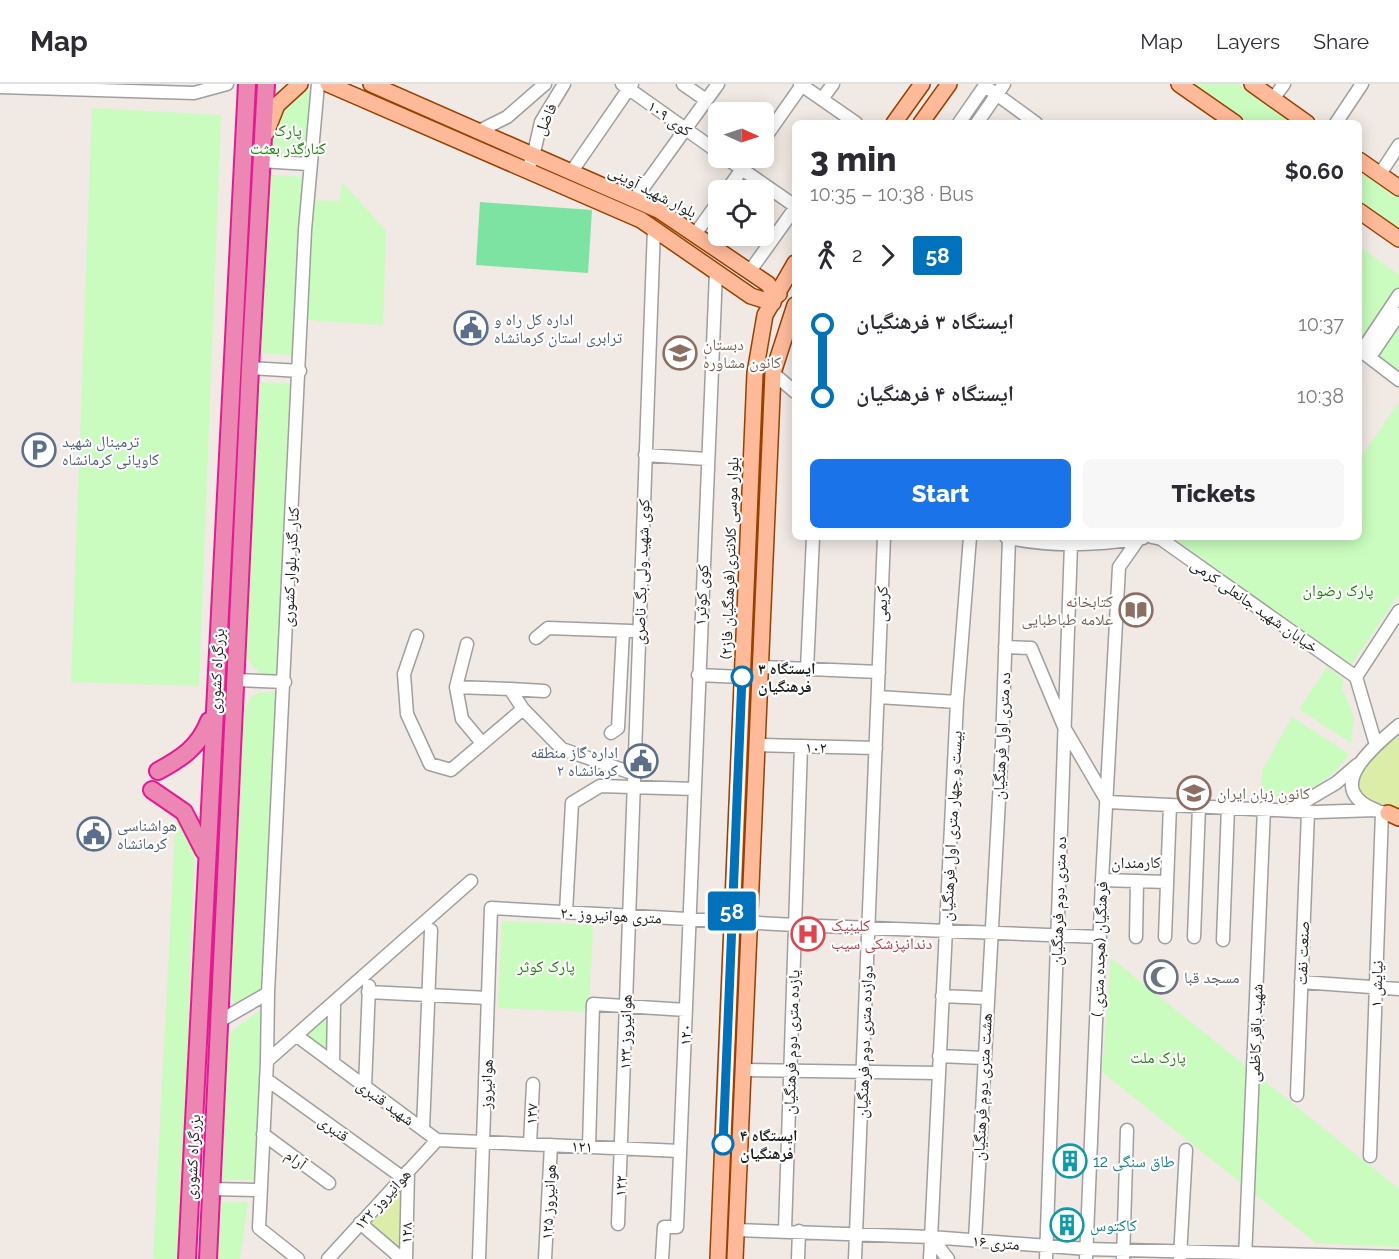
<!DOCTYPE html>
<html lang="en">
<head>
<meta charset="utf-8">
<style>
	:root { --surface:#fff; --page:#f7f7f7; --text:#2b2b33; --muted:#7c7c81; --line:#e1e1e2; --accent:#1a73e8 }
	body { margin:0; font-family:Raleway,"Noto Naskh Arabic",sans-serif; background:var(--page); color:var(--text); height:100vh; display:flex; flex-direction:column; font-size:22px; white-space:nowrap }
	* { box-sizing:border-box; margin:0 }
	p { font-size:20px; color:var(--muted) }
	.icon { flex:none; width:33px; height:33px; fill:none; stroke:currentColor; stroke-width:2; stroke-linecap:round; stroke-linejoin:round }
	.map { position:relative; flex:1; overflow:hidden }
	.side { position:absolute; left:792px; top:36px; width:570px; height:420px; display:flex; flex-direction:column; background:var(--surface); border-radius:9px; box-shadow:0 3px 15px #0003 }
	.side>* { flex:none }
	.badge { padding:0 12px; border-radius:4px; font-size:21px; line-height:39px }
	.needle { width:39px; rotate:93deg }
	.tools { position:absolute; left:708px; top:18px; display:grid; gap:12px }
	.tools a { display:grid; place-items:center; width:66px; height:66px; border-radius:9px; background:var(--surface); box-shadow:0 3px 15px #0003; font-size:30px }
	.map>.badge { position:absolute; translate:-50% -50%; box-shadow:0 0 0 3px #fff }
	.legs { display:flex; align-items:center; gap:9px; height:66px; padding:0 18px; font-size:20px }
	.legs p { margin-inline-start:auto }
	.head { display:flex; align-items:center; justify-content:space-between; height:102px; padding:0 18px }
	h1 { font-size:33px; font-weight:800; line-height:45px }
	.primary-button { display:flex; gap:12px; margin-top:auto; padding:12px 18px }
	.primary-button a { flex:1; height:69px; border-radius:9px; background:var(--accent); color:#fff; font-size:24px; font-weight:800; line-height:69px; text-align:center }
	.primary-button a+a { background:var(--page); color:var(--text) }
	ul { padding:0 18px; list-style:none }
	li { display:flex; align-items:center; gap:21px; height:72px; font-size:22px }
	li i { display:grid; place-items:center; width:9px; height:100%; margin:0 8px; background:currentColor }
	li i::after { content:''; width:15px; height:15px; margin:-8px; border:4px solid; border-radius:50%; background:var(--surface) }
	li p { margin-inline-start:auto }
	li:first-child i { background:linear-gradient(#0000 50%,currentColor 0) }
	li:last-child i { background:linear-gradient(currentColor 50%,#0000 0) }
	header { display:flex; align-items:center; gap:36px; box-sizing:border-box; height:84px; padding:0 30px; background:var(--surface); border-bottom:2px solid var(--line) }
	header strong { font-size:28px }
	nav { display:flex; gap:33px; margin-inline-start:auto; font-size:21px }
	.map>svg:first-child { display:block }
	.grass { fill:#dbeda7 }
	.park { fill:#c9fcbe }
	.pitch { fill:#7de3a2 }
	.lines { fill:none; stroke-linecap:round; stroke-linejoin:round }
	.minor-casing { stroke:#9f9f9f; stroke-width:15 }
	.major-casing { stroke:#984000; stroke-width:18 }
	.highway-casing { stroke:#e41a92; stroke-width:20 }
	.minor { stroke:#fff; stroke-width:12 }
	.major { stroke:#ffba99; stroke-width:15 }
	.highway { stroke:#ec87b3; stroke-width:16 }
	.line-1-casing { stroke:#fff; stroke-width:14 }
	.line-1 { stroke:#0072bc; stroke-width:9 }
	.stop-1-dot { fill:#fff; stroke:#0072bc; stroke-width:3 }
	.labels { text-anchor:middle; stroke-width:4.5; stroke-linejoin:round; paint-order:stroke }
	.street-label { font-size:16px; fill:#1e1e1e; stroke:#fff }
	.park-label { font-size:16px; fill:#1a8305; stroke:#fff }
	.service-label { font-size:16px; fill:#4e5e75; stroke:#fff; text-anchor:start }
	.education-label { font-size:16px; fill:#785e54; stroke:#fff; text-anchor:start }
	.stop-label { font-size:16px; font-weight:bold; fill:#1e1e1e; stroke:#fff; text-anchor:start }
	.health-label { font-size:16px; fill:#be3a42; stroke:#fff; text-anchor:start }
	.worship-label { font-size:16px; fill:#5b616d; stroke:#fff; text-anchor:start }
	.culture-label { font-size:16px; fill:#0d838f; stroke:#fff; text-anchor:start }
</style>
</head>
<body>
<header>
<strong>Map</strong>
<nav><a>Map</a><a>Layers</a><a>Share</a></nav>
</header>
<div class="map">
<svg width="1399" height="1175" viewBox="0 0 1399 1175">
	<rect width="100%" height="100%" fill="#f0e9e4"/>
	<!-- grass -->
	<path class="grass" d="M1399,643v83l-11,2 -31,-19 2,-29z
		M405,1093l-2,80 -38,-35z"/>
	<!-- park -->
	<path class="park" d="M1194,0h44l55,39h-44z
		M312,7l-6,68 -40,-2c5,-29 11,-63 46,-66z
		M92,24l129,7 -22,571 -128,-4z
		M1359,86l40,28v32l-40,-29z
		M270,91l34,2 -10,178 -34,-2z
		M342,98l44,49 -3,94 -77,-5 5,-120 29,1z
		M1359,162l40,29v15l-37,52 -3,-2z
		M1399,238v52l-23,-17z
		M258,298l39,2 -15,292 -21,-2 -17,-18z
		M1399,318v192l-48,71 -179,-128h187v-77z
		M1327,583l16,11 -1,11 12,28 -3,26 -52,-34z
		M260,608h16l-14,300 -28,11 -4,-7 14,-286 6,-12z
		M1292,633l57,37c-19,30 -53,45 -88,46l1,-29z
		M176,730l19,27 -15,418h-27z
		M502,837l91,4 -4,87 -91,-4z
		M1111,874l288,231v58l-83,-4 -214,-171z
		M263,924l-9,172 -36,-1 7,-143z
		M331,928l-1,46 -28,-22z
		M219,1118h29l-8,57h-24z"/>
	<!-- pitch -->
	<path class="pitch" d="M480,118l112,8 -4,63 -112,-8z"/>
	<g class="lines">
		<defs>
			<path id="minor" d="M622,0l96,68
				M683,0l23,16
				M800,0l56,39
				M985,2l51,37
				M0,3l194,6 33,-9
				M822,15l11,-15
				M1273,15l11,-15
				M959,39l27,-39
				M977,39l27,-39
				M1336,39l26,-39
				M477,48l30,-15 38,-33
				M764,55l38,-54
				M726,74l69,48
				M260,77l49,3
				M527,86l6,-13 8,-35 23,-38
				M572,87l60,-87
				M1380,90l19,-29
				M727,106l23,-32
				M635,115l83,-115
				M696,149l22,-31
				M750,187l45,-63
				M1361,268l38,-57
				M1365,270l34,26
				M1370,273l29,-43
				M250,284l50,3
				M773,289l22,19
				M645,371l62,4
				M1006,453c44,11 92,8 137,1
				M1152,453l9,2 195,138
				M417,552l-13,38 3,40 23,50 21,6 72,-61
				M536,554l12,-10 83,3
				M467,560l-11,43 54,2 13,20 39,40 70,24
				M1005,563l26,1 34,81 42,72
				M760,583l119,5
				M807,585l6,-132
				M698,591l44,2
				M1356,593l43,-66
				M1356,593l20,68
				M234,596l51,2
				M456,603l6,32 20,24
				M510,605l34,2
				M878,613l79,5
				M611,649l7,-5 5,-97
				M757,661l119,3
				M1108,718l208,10 60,-2
				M1292,725l44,-26 21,-18
				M1376,726c-56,-22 0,-65 23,-85
				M1102,796l65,2
				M566,828l6,-109 28,-17 95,3
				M1136,853l1,-56
				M1165,853l5,-132
				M1194,853l5,-131
				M1223,856l5,-133
				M1301,898l98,7
				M368,908l120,6
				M942,912l44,2
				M218,938l50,-29 37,-763 13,-146
				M297,952l140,104 243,11
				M939,972l45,2
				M267,977l1,-68
				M333,979l1,-58
				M743,986l195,3
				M266,995l136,98
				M365,1003l4,-101
				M1297,1011l11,-283
				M423,1045l8,-199
				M263,1050l66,49
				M530,1060l3,-60
				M589,1063l4,-143 93,6
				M1370,1072l12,-344
				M212,1105l49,1
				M360,1139l42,36
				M618,1140l36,-996
				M736,1146l195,7 156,12 312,8
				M785,1146l16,-484
				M931,1153l17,22
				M975,1156l27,-496 7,-206
				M1180,1173l6,-107
				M298,1175l-39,-31 8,-167 204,-180
				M328,1175l109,-119
				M406,1175l2,-88
				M479,1175l12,-351 304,17 305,12
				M545,1175l6,-114
				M662,1175l2,-32h13l39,-955
				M798,1175l1,-28
				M855,1175l29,-722
				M930,1175l27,-557 13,-165
				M1046,1175l25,-715
				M1086,1175l16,-379 17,-313 21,-30
				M1123,1175l4,-129
				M1245,1175l19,-451"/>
			<path id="major" d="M328,0l313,136 110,76 16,5 12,-7
				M371,0l289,127 108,73 5,8v11
				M1179,0l56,39
				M1252,0l55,39
				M894,39l28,-39
				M921,39l28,-39
				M266,49l11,-28 23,-21
				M1359,76l40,28
				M1359,127l40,28
				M1388,729l11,5
				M718,1175l37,-886 10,-58 30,-52
				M735,1175l38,-886 22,-68"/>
			<path id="highway" d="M158,687c24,-13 41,-24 51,-50
				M152,706l32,22 20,39
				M187,1175l60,-1175
				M208,1175l42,-891 16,-284"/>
		</defs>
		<!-- minor casing -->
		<use href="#minor" class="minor-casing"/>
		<!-- major casing -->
		<use href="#major" class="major-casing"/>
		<!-- highway casing -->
		<use href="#highway" class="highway-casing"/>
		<!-- minor -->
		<use href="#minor" class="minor"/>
		<!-- major -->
		<use href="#major" class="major"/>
		<!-- highway -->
		<use href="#highway" class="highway"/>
	</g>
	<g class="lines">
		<defs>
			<path id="line-1" d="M723,1060l19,-467"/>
		</defs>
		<!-- line-1 casing -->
		<use href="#line-1" class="line-1-casing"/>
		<!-- line-1 -->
		<use href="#line-1" class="line-1"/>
	</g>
	<!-- icons -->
	<defs>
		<symbol id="civic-ring" viewBox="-11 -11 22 22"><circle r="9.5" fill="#fff" stroke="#5c6f8a" stroke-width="1.5"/><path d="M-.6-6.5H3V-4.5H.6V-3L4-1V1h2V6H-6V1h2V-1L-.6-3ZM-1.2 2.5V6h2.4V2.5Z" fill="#5c6f8a"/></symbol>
		<symbol id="school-ring" viewBox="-11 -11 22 22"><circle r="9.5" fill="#fff" stroke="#8d6e63" stroke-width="1.5"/><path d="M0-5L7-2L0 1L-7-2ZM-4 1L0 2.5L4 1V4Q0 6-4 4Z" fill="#8d6e63"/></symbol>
		<symbol id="parking-ring" viewBox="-11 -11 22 22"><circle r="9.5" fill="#fff" stroke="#5c6f8a" stroke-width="1.5"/><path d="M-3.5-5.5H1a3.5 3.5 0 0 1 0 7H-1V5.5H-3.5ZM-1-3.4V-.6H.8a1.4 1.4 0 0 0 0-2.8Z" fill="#5c6f8a"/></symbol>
		<symbol id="library-ring" viewBox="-11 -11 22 22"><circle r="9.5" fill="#fff" stroke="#8d6e63" stroke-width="1.5"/><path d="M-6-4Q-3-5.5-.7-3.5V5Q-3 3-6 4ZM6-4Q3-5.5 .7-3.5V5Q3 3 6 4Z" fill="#8d6e63"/></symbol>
		<symbol id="university-ring" viewBox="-11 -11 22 22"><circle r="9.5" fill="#fff" stroke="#8d6e63" stroke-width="1.5"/><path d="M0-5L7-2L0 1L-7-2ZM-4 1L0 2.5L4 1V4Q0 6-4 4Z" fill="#8d6e63"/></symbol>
		<symbol id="hospital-ring" viewBox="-11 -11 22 22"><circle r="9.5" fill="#fff" stroke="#e0444e" stroke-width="1.5"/><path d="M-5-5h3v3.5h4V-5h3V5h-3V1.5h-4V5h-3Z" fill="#e0444e"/></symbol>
		<symbol id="mosque-ring" viewBox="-11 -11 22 22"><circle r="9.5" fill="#fff" stroke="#6b7280" stroke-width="1.5"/><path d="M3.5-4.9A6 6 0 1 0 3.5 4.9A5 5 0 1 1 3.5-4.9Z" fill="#6b7280"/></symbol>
		<symbol id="building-ring" viewBox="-11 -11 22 22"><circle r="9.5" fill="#fff" stroke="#0f9aa8" stroke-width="1.5"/><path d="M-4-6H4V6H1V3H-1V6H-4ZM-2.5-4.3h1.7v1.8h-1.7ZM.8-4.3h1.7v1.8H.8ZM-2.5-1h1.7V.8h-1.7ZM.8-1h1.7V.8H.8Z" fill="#0f9aa8"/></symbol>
	</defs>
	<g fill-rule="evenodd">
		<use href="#civic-ring" x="452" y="225" width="38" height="38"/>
		<use href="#school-ring" x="661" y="250" width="38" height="38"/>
		<use href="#parking-ring" x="20" y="347" width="38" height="38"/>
		<use href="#library-ring" x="1117" y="507" width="38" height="38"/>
		<use href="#civic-ring" x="622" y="658" width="38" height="38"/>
		<use href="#university-ring" x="1175" y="690" width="38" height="38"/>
		<use href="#civic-ring" x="75" y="731" width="38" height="38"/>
		<use href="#hospital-ring" x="789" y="831" width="38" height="38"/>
		<use href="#mosque-ring" x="1142" y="874" width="38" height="38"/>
		<use href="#building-ring" x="1051" y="1058" width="38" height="38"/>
		<use href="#building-ring" x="1048" y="1122" width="38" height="38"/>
	</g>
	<!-- markers -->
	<g class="stop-1-dot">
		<circle cx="742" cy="593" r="10"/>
		<circle cx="723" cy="1060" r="10"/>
	</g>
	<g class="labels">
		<!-- street labels -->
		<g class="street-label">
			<text transform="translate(670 34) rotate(35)" y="6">کوی ۱۰۹</text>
			<text transform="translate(545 35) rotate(-66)" y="6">فاضل</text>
			<text transform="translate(653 107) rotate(27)" y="6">بلوار شهید آوینی</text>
			<text transform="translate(729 474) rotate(-88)" y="6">بلوار موسی کلانتری(فرهنگیان فاز۲)</text>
			<text transform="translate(290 483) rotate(-87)" y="6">کنار گذر بلوار کشوری</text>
			<text transform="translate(641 488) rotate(-88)" y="6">کوی شهید ولی بگ ناصری</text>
			<text transform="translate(701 511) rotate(-87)" y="6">کوی کوثر۱</text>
			<text transform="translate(881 520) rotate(-88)" y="6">کریمی</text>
			<text transform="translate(1255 521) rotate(35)" y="6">خیابان شهید جانعلی کرمی</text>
			<text transform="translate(216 587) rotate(-87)" y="6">بزرگراه کشوری</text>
			<text transform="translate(1001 652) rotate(-87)" y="6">ده متری اول فرهنگیان</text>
			<text transform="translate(816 663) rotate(1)" y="6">۱۰۲</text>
			<text transform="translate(951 742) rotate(-87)" y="6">بیست و چهار متری اول فرهنگیان</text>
			<text transform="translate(1136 778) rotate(-1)" y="6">کارمندان</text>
			<text transform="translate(1058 817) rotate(-88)" y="6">ده متری دوم فرهنگیان</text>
			<text transform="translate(611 831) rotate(3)" y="6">۲۰ متری هوانیروز</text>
			<text transform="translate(1099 865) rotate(-88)" y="6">فرهنگیان (هجده متری )</text>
			<text transform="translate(1302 869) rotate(-88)" y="6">صنعت نفت</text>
			<text transform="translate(1376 900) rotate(-88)" y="6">نیایش ۱</text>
			<text transform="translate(625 948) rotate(-89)" y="6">۱۲۳ هوانیروز</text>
			<text transform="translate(1255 949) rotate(-88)" y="6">شهید باقر کاظمی</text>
			<text transform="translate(685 951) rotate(-88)" y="6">۱۲۰</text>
			<text transform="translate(791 958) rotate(-88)" y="6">یازده متری دوم فرهنگیان</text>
			<text transform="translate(864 958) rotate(-88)" y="6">دوازده متری دوم فرهنگیان</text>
			<text transform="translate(486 1000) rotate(-88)" y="6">هوانیروز</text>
			<text transform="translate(982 1003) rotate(-87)" y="6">هشت متری دوم فرهنگیان</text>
			<text transform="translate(386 1018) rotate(36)" y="6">شهید قنبری</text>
			<text transform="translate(531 1030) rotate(-87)" y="6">۱۲۷</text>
			<text transform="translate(334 1044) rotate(36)" y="6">قنبری</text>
			<text transform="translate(582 1062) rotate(3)" y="6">۱۲۱</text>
			<text transform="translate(192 1073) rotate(-87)" y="6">بزرگراه کشوری</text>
			<text transform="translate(296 1075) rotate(36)" y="6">آرام</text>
			<text transform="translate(620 1102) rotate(-87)" y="6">۱۲۲</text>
			<text transform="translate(382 1115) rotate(-48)" y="6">هوانیروز ۱۳۲</text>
			<text transform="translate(548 1118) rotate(-87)" y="6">هوانیروز ۱۲۵</text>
			<text transform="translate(406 1149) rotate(-88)" y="6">۱۲۸</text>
			<text transform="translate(996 1158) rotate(5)" y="6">۱۶ متری</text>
		</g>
		<!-- park labels -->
		<g class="park-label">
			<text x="288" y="52">پارک<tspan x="288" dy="18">کنارگذر بعثت</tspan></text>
			<text x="1338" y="512">پارک رضوان</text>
			<text x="546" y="888">پارک کوثر</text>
			<text x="1158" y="979">پارک ملت</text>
		</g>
		<!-- service labels -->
		<g class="service-label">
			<text x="494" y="241">اداره کل راه و<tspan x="494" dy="18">ترابری استان کرمانشاه</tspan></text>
			<text x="62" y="363">ترمینال شهید<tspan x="62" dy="18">کاویانی کرمانشاه</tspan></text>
			<text x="618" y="674" text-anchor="end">اداره گاز منطقه<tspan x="618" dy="18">۲ کرمانشاه</tspan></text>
			<text x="117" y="747">هواشناسی<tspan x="117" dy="18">کرمانشاه</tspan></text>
		</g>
		<!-- education labels -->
		<g class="education-label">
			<text x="703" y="266">دبستان<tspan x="703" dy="18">کانون مشاوره</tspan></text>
			<text x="1113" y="523" text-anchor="end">کتابخانه<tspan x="1113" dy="18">علامه طباطبایی</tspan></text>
			<text x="1217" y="715">کانون زبان ایران</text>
		</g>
		<!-- stop labels -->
		<g class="stop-label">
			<text x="758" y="590">ایستگاه ۳<tspan x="758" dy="18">فرهنگیان</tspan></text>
			<text x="740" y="1057">ایستگاه ۴<tspan x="740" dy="18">فرهنگیان</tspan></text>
		</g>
		<!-- health labels -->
		<g class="health-label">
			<text x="831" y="847">کلینیک<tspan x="831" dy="18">دندانپزشکی سیب</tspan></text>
		</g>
		<!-- worship labels -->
		<g class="worship-label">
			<text x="1184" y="899">مسجد قبا</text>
		</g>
		<!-- culture labels -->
		<g class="culture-label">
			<text x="1093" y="1083">طاق سنگی 12</text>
			<text x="1090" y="1147">کاکتوس</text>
		</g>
	</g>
</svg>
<div class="tools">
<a><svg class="needle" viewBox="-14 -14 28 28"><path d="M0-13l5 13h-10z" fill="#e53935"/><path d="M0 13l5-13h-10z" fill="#7c7c81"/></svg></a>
<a><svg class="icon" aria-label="locate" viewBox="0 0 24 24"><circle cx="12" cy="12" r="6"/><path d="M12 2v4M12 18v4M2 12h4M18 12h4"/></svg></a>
</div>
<b class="badge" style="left:732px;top:827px;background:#0072bc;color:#fff">58</b>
<section class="side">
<div class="head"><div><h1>3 min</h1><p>10:35 – 10:38 · Bus</p></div><b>$0.60</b></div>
<div class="legs"><svg class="icon" aria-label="walk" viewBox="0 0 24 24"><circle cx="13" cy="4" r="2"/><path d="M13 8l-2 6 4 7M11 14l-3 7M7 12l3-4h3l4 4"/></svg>2<svg class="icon" aria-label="forward" viewBox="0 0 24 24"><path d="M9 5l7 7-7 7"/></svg><b class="badge" style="background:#0072bc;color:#fff">58</b></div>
<ul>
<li><i style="color:#0072bc"></i><b>ایستگاه ۳ فرهنگیان</b><p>10:37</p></li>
<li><i style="color:#0072bc"></i><b>ایستگاه ۴ فرهنگیان</b><p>10:38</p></li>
</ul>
<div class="primary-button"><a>Start</a><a>Tickets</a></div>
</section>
</div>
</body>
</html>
